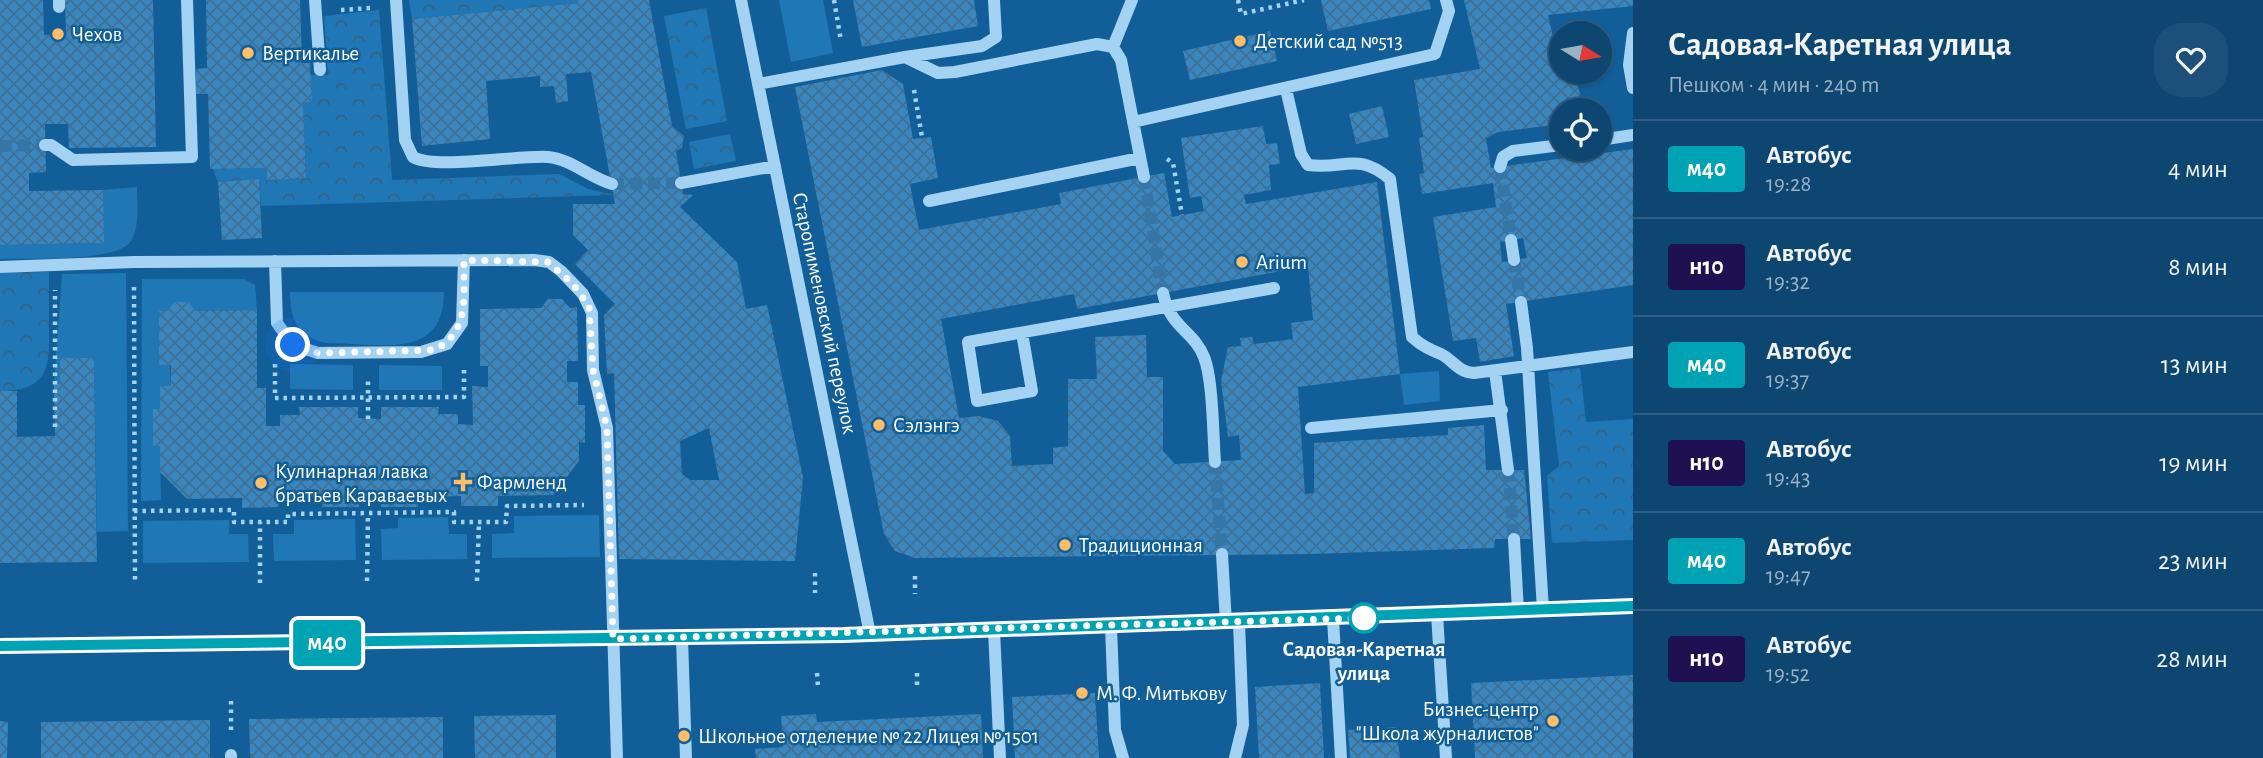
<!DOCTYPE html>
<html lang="ru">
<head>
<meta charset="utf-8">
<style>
	:root { --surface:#0e4672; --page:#1c507a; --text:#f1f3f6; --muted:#9bb1c4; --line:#2e5e84 }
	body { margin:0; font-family:"Alegreya Sans",sans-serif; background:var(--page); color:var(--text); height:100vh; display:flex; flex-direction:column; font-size:26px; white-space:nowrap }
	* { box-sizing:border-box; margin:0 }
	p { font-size:23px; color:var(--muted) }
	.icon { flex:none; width:38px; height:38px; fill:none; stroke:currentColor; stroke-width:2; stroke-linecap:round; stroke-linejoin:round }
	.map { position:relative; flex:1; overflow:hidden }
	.drawer { display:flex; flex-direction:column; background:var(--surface); width:630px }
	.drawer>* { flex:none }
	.badge { padding:0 14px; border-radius:5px; font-size:24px; line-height:46px }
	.needle { width:46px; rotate:101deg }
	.buttons { position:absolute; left:1549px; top:21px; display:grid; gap:14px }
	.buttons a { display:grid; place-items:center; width:63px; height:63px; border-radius:50%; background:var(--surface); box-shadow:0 2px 5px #0004,0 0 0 2px var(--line); font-size:35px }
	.you { position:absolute; width:35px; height:35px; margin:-18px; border:5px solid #fff; border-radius:50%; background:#1a73e8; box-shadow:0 0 0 10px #1a73e833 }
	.map>.badge { position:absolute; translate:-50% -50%; box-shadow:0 0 0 4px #fff }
	.round { display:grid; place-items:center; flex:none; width:74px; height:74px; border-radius:28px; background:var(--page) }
	.head { display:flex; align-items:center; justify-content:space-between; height:119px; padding:0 35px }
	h1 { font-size:33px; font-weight:700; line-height:52px }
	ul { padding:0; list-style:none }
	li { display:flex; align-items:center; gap:21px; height:98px; padding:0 35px; border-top:2px solid var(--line) }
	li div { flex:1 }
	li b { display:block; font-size:26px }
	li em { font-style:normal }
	li .badge { min-width:77px; font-weight:700; text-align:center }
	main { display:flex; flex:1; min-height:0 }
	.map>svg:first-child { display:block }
	.green { fill:#2077b5 }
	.forest { fill:url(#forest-crowns) }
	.building { fill:url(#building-cross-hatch); fill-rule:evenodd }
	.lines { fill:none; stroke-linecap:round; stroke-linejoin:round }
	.minor-tunnel { stroke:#3676a7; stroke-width:12; stroke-dasharray:12 6; stroke-linecap:butt }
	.path { stroke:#a3d2f3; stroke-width:4.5; stroke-dasharray:3.5 5; stroke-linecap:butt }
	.minor { stroke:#a3d2f3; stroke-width:12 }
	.line-casing { stroke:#fff; stroke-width:16 }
	.line { stroke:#00a3b4; stroke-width:10 }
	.walk { stroke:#fff; stroke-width:7; stroke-dasharray:0 12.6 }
	.poi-dot { fill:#ffbe65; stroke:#125e98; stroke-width:2.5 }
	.stop-dot { fill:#fff; stroke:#00a3b4; stroke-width:3.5 }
	.labels { text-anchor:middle; stroke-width:5; stroke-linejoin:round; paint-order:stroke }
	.poi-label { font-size:21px; fill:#fff; stroke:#125e98; text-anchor:start }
	.street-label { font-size:21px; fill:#fff; stroke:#125e98 }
	.stop-label { font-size:21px; font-weight:bold; fill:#fff; stroke:#125e98 }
</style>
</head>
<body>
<main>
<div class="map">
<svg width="1633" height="758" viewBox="0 0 1633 758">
	<defs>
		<pattern id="forest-crowns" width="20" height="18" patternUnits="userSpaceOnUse" patternTransform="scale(1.75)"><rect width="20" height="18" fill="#2077b5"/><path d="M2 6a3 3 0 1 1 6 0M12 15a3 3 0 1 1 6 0" fill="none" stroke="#366280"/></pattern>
		<pattern id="building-cross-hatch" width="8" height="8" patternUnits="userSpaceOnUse" patternTransform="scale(1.75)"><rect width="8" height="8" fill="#3a87c0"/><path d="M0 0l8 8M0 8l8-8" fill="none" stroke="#416f92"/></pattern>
	</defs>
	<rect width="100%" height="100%" fill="#125e98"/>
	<!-- green -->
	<path class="green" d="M779,0h44l10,53 -42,9z
		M137,187c0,17 3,39 -6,54 -15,22 -103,17 -131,18v-14l103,-2v-53z
		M126,273l2,258 -31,1 -3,-174h-33l-1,26h-6l8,-110z
		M142,279h102l11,6 2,25 -62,1 -21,-9 -7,9 4,75h-11v23h-7v37h7l1,54 -20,1z
		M290,292h154c0,70 -66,51 -117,51 -29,-5 -37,-24 -37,-51z
		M290,364l63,1v25l-63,-1z
		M379,365l63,1v24h-63z
		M1439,371l1,30 -36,4 -4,-31z
		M599,515l1,42 -108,1v-24l22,-1v-17z
		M448,517l1,17h18v25l-85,1 -1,-31 17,-1v-10z
		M355,519l1,41 -82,1 -1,-27h21v-14z
		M229,520v14h19l1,28 -106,1v-42z"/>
	<!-- forest -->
	<path class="forest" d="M409,0h169v3l-166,16z
		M706,8l21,113 -41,8 -22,-113z
		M379,10l13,170 167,-6 29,15 26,6 -353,11 -2,-26 -41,2 -5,-13 54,-1 1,11 38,-1 -3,-76h8v-27h17l-4,-59z
		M730,134l6,27 -42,8 -5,-27z
		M49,272c0,18 0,37 0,55 1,41 -1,64 -49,64v-118z
		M1580,368l6,54 47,-3v121l-81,3 -5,-67 12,-10 -11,-94z"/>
	<!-- building -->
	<path class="building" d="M0,0h43l1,35 22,-1 -1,-34h88l3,147 -87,1 -1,-24h-23l1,48 -17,1v18l74,-1 1,53 -104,2z
		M206,0h94l2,63h8l2,39h-9l3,76 -39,2v-12l-57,1 -2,-75h-12v-25l11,-1z
		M578,0h71l23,126 12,10 -2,12 -6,3 7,43 10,1 -13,12 57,55 9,47 21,-4 36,172 -8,84 -176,-2 -5,-186 -7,1 -3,-59 11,-11 -40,-40 13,-14 -15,-15v-31h42l-24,-132 -25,2 2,27 -12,2 -2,-17 -14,1v-11l-54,5 4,58 -68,7 -10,-127 166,-16zM709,428l10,52h-29l-8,-6 -2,-33z
		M853,0h121l4,26 -116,21z
		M1321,0h108l2,9 -103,22z
		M1464,0h169v6l-85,9 13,57h14l5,23 -13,11 2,4h-8v14l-63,8 -12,6 5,30 142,-19v136l-127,19 8,52 -34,6 -4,-24 -23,3 -20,-124 63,-10 -3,-24 -71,11 -3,-20 5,-1 -5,-35 4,-1 -9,-57 66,-11zM1523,238l4,20 -25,4 -2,-20z
		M1270,31l7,30 -87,19 -7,-29z
		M882,70l21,14 10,55 18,-2 7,41 -28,6 9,46 142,-26 -2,-11 105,-20 8,44 32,-6 -3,-15 -11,2 -9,-60 82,-12 3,18 11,-1 3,21 -11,1 2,25 -27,5 2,9 131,-22 23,192 -102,13 7,107 9,-1v-50l134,-8v-7l36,-3 2,45h38l7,69h-36l-1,9 -185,6 -394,4 -20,-7 -11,-17 -89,-447zM1308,266l5,54 -22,3 2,16 -39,5 -2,-7 -12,1 1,8 -13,1 -7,34 7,56 11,-2 2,25 -66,4 -12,-13v-74h-16l-1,-42 -51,2 2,42h-29v67l-15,2v16l-41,2 -2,-30 -12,-15 -20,-5 -19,2 -18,-99 133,-25 3,15z
		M1382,106l7,31 -33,7 -7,-30z
		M259,179l3,59 -40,2 -4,-58z
		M548,299h14l8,9 7,-1 1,54h-11v21h11v23h7v38l-6,-1v19l-26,34 -55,1v10h-37v-10l-44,1 1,10h-37v-10h-23l1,10h-37v-10l-44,1 1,9 -37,1v-10l-55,1 -27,-27v-26h-7v-37h7v-23h11v-21h-12v-54h8l7,-9h15l6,9 62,-1v78h9v38h14v-11h20l-1,-8h59v11l23,1v-12h58l-1,7h20v10l15,1 -1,-39 16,1v-21h-8v-57l61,-1z
		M60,358h34l3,204 -97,1v-172h17v46l38,-1 -1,-52h6z
		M1633,675v83h-158l-4,-75z
		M1320,683l4,75h-65l-4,-71z
		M1095,693l4,65h-84l-3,-61z
		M816,714l1,8 164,-8 2,44h-227l-1,-9 28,-2 -2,-31z
		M556,715v43h-81l-1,-42z
		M443,717v41h-193l-1,-39z
		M210,720v38h-169v-36z
		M0,721l8,1 -1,36h-7z
		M1396,727l4,31h-50l-2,-28z"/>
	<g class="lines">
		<!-- minor-tunnel -->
		<path class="minor-tunnel" d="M0,146l45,-1
			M1500,167l11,73
			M1144,177l19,116
			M612,184l69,-1
			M1514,260l7,42
			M1215,462l7,92
			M1508,470l6,69"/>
		<!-- path -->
		<path class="path" d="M834,0l7,41
			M1238,0l3,14 63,-14
			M341,10l30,-2
			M914,90l8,47
			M1167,159l6,4 9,52
			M134,287l1,297
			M275,364v34l189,-1v-31
			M368,419v-41
			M55,427v-137
			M134,511l100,-1v12h54v-8l166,-2v10h52l1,-16 77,-1
			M815,573v20
			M915,576v18
			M367,581l1,-68
			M477,581l2,-59
			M260,583v-61
			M817,673l1,14
			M917,685v-14
			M231,730v-31"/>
		<!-- minor -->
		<path class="minor" d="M59,0v7
			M315,0l5,70
			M396,0l9,140 8,17c23,13 103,-2 135,0 23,2 42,21 64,27
			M741,0l129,634
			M1633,33l-4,32 4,23
			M1113,47l19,-47
			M905,57l77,-11 14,-9 -2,-37
			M758,84l147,-27 33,16 17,-1 142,-28 16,3 8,13 23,117
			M1286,89l15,65 7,11c37,5 48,-14 82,14l22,158c10,9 17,12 29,17 13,7 17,18 33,19l159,-21
			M1133,122l302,-68 14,-43 -3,-11
			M1600,140l33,-5
			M45,145h6l22,15 119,-3 -5,-157
			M1500,167l3,-10 10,-6 48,-6
			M681,183l94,-17
			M929,201l211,-43
			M1511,240l3,20
			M275,261l2,62 16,22 25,8 103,-1 26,-8 15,-21 2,-63
			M0,267l134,-5 400,-2 15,2 12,9 22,23 9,19 1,57 14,58 10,330
			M1163,293c7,35 31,38 41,64 9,22 9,79 11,105
			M1521,302l6,46 16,262
			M1022,333l10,58 -55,10 -9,-59 306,-54
			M1495,371l13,99
			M1311,428l191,-18
			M1514,539l4,72
			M1222,554l4,69
			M1437,614l9,144
			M1333,619l8,139
			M1111,627l4,103 8,28
			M994,630l6,128
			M682,638l4,120
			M0,646l816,-11 410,-12 407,-17
			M231,755v3
			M1235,758l8,-33 -4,-102"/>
	</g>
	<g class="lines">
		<defs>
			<path id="line" d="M0,646l843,-11 790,-29"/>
		</defs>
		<!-- line casing -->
		<use href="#line" class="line-casing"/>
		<!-- line -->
		<use href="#line" class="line"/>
		<!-- walk -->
		<path class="walk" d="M293,345l25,8 116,-3c37,-18 29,-55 30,-90l84,2 24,21 17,23 4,64 14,58 6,211 751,-21"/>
	</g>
	<!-- markers -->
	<g class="poi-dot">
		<circle cx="58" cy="34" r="7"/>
		<circle cx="1240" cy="41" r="7"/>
		<circle cx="248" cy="53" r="7"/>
		<circle cx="1242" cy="262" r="7"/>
		<circle cx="879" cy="425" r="7"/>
		<path d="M459.5 471.5h7v7h7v7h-7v7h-7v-7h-7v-7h7z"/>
		<circle cx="261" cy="483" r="7"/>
		<circle cx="1065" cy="545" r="7"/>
		<circle cx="1082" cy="693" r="7"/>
		<circle cx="1553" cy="721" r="7"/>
		<circle cx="684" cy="736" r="7"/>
	</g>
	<circle class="stop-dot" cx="1364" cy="618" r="14"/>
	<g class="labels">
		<!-- poi labels -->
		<g class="poi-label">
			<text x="72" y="41">Чехов</text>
			<text x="1254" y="48">Детский сад №513</text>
			<text x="262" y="60">Вертикалье</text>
			<text x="1256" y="269">Arium</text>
			<text x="893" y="432">Сэлэнгэ</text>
			<text x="275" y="478">Кулинарная лавка<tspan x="275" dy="24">братьев Караваевых</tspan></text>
			<text x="477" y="489">Фармленд</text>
			<text x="1079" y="552">Традиционная</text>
			<text x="1096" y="700">М. Ф. Митькову</text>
			<text x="1539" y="716" text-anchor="end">Бизнес-центр<tspan x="1539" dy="24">"Школа журналистов"</tspan></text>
			<text x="698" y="743">Школьное отделение № 22 Лицея № 1501</text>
		</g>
		<!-- street labels -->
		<g class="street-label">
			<text transform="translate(825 313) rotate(78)" y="7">Старопименовский переулок</text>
		</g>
		<!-- stop labels -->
		<g class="stop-label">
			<text x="1364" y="656">Садовая-Каретная<tspan x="1364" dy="24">улица</tspan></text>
		</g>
	</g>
</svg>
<div class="buttons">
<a><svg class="needle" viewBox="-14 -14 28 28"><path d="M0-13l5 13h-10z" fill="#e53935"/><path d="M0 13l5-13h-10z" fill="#9bb1c4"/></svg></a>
<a><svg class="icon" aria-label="locate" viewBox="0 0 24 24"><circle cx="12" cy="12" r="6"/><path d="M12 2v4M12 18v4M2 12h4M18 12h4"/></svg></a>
</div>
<div class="you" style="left:293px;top:345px"></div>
<b class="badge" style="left:327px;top:643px;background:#00a3b4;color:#fff">м40</b>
</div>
<section class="drawer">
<div class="head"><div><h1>Садовая-Каретная улица</h1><p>Пешком · 4 мин · 240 m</p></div><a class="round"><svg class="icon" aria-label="heart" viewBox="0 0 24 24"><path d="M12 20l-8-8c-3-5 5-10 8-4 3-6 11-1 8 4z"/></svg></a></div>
<ul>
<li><span class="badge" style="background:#00a3b4;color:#fff">м40</span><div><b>Автобус</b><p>19:28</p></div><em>4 мин</em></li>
<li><span class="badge" style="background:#1f1051;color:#fff">н10</span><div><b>Автобус</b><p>19:32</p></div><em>8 мин</em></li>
<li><span class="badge" style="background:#00a3b4;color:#fff">м40</span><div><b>Автобус</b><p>19:37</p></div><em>13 мин</em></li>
<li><span class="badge" style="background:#1f1051;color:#fff">н10</span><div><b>Автобус</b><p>19:43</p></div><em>19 мин</em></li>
<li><span class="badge" style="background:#00a3b4;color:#fff">м40</span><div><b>Автобус</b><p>19:47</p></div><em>23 мин</em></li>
<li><span class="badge" style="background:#1f1051;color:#fff">н10</span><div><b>Автобус</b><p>19:52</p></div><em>28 мин</em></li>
</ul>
</section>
</main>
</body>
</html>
